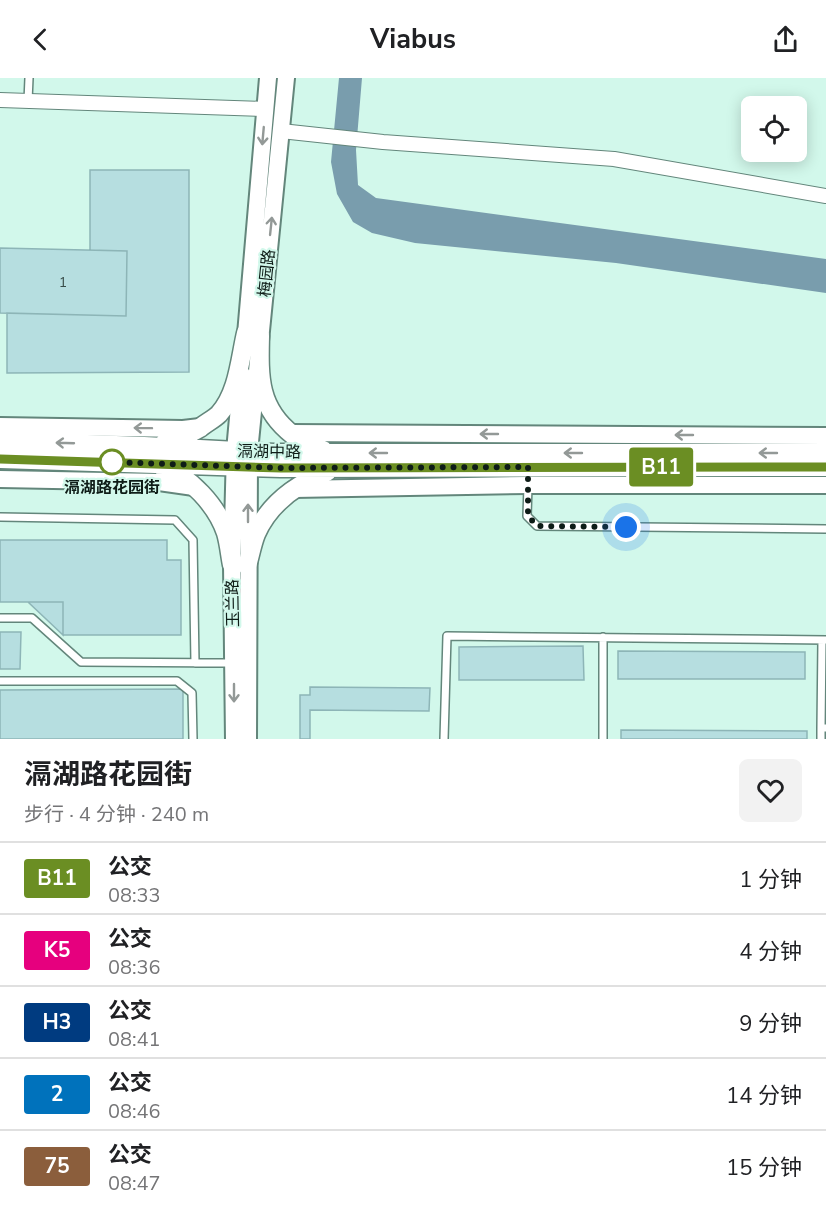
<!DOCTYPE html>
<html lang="zh">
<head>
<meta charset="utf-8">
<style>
	:root { --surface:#fff; --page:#f2f2f2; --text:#202124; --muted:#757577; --line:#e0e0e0 }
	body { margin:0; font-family:"Nunito Sans","Noto Sans SC",sans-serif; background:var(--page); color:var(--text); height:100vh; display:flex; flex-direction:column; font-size:22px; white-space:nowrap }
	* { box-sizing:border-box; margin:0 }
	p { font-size:20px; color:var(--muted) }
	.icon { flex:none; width:33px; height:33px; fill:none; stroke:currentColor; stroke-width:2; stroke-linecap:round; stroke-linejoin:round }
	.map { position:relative; height:661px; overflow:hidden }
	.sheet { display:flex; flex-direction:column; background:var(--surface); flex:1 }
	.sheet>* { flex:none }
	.badge { padding:0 12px; border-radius:4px; font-size:21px; line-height:39px }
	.controls { position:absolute; left:741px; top:18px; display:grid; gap:12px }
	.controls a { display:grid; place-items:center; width:66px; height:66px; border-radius:9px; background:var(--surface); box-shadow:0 3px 15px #0003; font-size:30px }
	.you { position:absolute; width:30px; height:30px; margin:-15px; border:4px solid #fff; border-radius:50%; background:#1a73e8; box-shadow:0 0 0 9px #1a73e833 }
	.map>.badge { position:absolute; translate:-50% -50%; box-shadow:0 0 0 3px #fff }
	.round { display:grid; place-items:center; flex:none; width:63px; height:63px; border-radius:9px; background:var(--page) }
	.head { display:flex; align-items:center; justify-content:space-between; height:102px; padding:0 24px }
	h1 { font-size:28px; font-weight:700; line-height:45px }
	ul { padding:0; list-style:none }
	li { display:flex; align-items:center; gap:18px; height:72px; padding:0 24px; border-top:2px solid var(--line) }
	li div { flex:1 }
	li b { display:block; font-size:22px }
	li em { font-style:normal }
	li .badge { min-width:66px; font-weight:700; text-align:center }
	header { display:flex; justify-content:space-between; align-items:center; height:78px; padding:0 24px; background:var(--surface); font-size:27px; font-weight:700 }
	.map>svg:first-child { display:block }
	.water { fill:#799dad }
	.building { fill:#b6dee0; stroke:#8db5b7; stroke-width:1.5 }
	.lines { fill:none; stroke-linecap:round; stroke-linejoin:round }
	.service-casing { stroke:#63867b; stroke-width:10 }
	.minor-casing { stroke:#63867b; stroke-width:16 }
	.tertiary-casing { stroke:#63867b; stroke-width:20 }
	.secondary-casing { stroke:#63867b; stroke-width:21 }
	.service { stroke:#fff; stroke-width:7 }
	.minor { stroke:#fff; stroke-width:14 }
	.tertiary { stroke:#fff; stroke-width:16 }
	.secondary { stroke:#fff; stroke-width:18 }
	.oneway { stroke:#939997 }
	.line-casing { stroke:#fff; stroke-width:14 }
	.line { stroke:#6b8e23; stroke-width:9 }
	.walk { stroke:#0e1c17; stroke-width:6; stroke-dasharray:0 10.8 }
	.stop-dot { fill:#fff; stroke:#6b8e23; stroke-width:3 }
	.labels { text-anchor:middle; stroke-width:4.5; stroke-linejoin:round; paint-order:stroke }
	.number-label { font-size:14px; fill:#384c49 }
	.street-label { font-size:16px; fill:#0e1c17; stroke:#d2f8eb }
	.stop-label { font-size:16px; font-weight:bold; fill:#0e1c17; stroke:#d2f8eb }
</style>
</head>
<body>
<header><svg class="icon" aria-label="back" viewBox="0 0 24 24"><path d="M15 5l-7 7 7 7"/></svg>Viabus<svg class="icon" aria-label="share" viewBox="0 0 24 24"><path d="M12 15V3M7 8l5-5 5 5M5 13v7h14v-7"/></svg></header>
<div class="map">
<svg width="826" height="661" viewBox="0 0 826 661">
	<rect width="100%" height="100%" fill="#d2f8eb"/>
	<!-- water -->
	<path class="water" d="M339,0h23l-6,72 2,35 18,13 450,61v34l-210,-30 -201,-20 -43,-10 -19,-11 -16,-28 -6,-32z"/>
	<!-- building -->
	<path class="building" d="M90,92h99v202l-182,1v-60l119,3 1,-65 -37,-1z
		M0,170l127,3 -1,65 -126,-3z
		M0,462h167v20h14v75h-118v-33h-63z
		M28,524h35v33z
		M0,554h21l-1,37h-20z
		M583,568l1,34h-125v-33z
		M618,573l187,1v27h-187z
		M310,609l120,1 -1,23 -119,-1v29h-10v-44h10z
		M183,611v50h-183v-49z
		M621,652l186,1v8h-186z"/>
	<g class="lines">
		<defs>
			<path id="service" d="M28,23l1,-23
				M528,408l-1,30 10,10 289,3
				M0,439l175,3 18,20 2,123
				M0,540h32l49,44 152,1
				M0,603h177l15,12 1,46
				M821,650l1,-88
				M444,661l3,-103 379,4
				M603,661v-102
				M821,661v-11h5"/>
			<path id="minor" d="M0,22l265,9
				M281,53l102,11 231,17 212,37"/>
			<path id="tertiary" d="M245,268l23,-268
				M0,348l183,3 17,-2
				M291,355l535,3
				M0,401l159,3 35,5
				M294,411l234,-4h298
				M234,661l-2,-174 3,-114 7,-77
				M248,661l1,-287 37,-374"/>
			<path id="secondary" d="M260,258c-1,41 -2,72 33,99 9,6 19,12 30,15
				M0,363l144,5 130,7h552
				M165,364c13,-2 23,-7 35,-14 6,-5 14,-9 19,-14 19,-21 21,-55 27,-81
				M0,381l281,9 545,-1
				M163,390c27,8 54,38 63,65 3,10 4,22 6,32
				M247,488c3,-10 5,-22 9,-32 13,-30 41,-50 71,-62"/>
		</defs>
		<!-- service casing -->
		<use href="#service" class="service-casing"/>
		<!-- minor casing -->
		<use href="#minor" class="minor-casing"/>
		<!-- tertiary casing -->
		<use href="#tertiary" class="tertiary-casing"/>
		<!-- secondary casing -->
		<use href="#secondary" class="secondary-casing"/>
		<!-- service -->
		<use href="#service" class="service"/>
		<!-- minor -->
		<use href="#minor" class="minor"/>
		<!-- tertiary -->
		<use href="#tertiary" class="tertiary"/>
		<!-- secondary -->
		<use href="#secondary" class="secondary"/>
	</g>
	<!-- one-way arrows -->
	<defs><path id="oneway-shaft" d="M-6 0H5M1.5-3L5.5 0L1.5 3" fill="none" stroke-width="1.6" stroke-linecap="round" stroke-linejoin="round" transform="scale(1.5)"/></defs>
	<g class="oneway">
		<use href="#oneway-shaft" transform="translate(263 58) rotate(95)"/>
		<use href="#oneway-shaft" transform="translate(271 148) rotate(-84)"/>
		<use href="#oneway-shaft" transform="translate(143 350) rotate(-179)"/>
		<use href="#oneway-shaft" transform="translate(489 356) rotate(-180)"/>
		<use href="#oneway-shaft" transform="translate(684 357) rotate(-180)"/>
		<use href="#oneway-shaft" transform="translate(65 365) rotate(-178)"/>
		<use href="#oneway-shaft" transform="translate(378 375) rotate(180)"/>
		<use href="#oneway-shaft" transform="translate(573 375) rotate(180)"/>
		<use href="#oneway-shaft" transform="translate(768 375) rotate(180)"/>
		<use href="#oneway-shaft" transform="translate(248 435) rotate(-90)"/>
		<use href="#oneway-shaft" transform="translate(234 615) rotate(90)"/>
	</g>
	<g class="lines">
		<defs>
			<path id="line" d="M0,381l281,9 545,-1"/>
		</defs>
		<!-- line casing -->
		<use href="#line" class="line-casing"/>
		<!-- line -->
		<use href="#line" class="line"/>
		<!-- walk -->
		<path class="walk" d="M112,384h-2l171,6 247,-1v49l9,10 89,1"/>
	</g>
	<!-- markers -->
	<circle class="stop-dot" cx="112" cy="384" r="12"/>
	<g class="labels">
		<!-- number labels -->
		<g class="number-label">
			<text x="63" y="209">1</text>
		</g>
		<!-- street labels -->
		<g class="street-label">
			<text transform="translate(266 195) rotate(-84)" y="6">梅园路</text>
			<text transform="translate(269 373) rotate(1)" y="6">滆湖中路</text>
			<text transform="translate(232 525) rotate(-91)" y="6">玉兰路</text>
		</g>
		<!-- stop labels -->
		<g class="stop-label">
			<text x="112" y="415">滆湖路花园街</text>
		</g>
	</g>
</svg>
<div class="controls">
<a><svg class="icon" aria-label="locate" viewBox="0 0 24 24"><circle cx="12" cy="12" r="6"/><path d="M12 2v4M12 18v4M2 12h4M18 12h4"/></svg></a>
</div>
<div class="you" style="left:626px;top:449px"></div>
<b class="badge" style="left:661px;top:389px;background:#6b8e23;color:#fff">B11</b>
</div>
<section class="sheet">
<div class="head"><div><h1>滆湖路花园街</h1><p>步行 · 4 分钟 · 240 m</p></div><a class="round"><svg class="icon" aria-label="heart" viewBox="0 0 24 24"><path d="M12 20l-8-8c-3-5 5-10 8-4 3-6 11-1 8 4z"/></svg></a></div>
<ul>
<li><span class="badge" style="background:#6b8e23;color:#fff">B11</span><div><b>公交</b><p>08:33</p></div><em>1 分钟</em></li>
<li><span class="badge" style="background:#e6007e;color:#fff">K5</span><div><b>公交</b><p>08:36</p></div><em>4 分钟</em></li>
<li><span class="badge" style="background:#003b80;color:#fff">H3</span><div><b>公交</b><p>08:41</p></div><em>9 分钟</em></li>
<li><span class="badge" style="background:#0072bc;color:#fff">2</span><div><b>公交</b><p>08:46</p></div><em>14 分钟</em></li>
<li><span class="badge" style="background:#8b5e3c;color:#fff">75</span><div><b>公交</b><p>08:47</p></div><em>15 分钟</em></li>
</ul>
</section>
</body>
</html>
